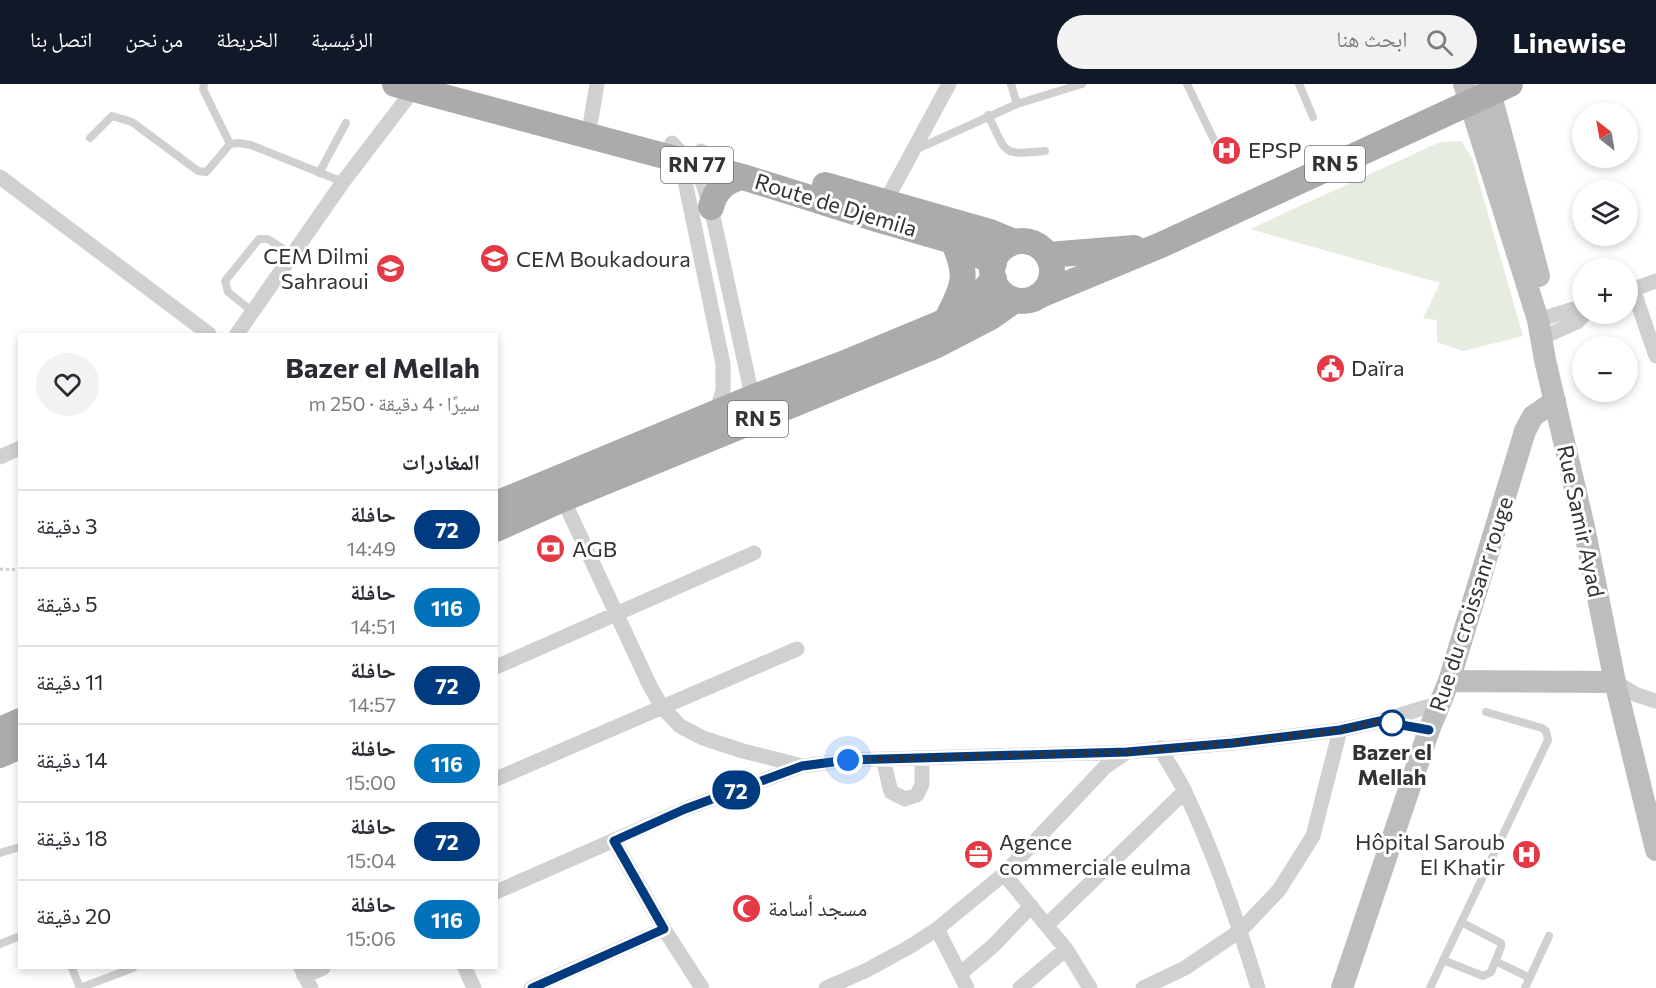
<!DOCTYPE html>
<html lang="ar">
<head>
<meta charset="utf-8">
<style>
	:root { --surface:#fff; --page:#f2f2f3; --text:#2b2b33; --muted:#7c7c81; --line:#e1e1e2; --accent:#111827 }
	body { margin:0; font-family:Commissioner,"Noto Naskh Arabic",sans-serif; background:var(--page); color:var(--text); direction:rtl; height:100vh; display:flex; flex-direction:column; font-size:22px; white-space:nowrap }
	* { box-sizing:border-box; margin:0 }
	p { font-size:20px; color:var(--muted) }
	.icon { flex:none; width:33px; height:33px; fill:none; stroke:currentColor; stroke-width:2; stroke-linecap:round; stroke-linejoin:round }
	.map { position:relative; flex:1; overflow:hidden; direction:ltr }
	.drawer { position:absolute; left:18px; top:249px; width:480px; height:636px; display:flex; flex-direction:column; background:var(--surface); border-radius:0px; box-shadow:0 3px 9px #0003; direction:rtl }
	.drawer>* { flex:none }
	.badge { padding:0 12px; border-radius:20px; font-size:21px; line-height:39px }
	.needle { width:39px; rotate:329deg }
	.buttons { position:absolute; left:1572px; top:18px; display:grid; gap:12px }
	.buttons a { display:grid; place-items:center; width:66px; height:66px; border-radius:50%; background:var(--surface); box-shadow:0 3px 9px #0003; font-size:30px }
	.you { position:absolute; width:30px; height:30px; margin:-15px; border:4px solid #fff; border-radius:50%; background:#1a73e8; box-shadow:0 0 0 9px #1a73e833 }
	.map>.badge { position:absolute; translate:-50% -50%; box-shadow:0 0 0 3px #fff }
	h2 { padding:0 18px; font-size:22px; line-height:54px }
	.round { display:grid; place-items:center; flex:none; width:63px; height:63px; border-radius:32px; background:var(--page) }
	.headline { display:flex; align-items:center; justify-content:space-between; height:102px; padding:0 18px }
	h1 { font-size:28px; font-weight:700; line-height:45px }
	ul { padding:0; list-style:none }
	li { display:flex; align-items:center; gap:18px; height:78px; padding:0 18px; border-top:2px solid var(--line) }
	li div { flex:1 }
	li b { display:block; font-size:22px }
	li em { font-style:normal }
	li .badge { min-width:66px; font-weight:700; text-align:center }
	header { display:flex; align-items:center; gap:36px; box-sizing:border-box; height:84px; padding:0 30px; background:var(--accent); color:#fff }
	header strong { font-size:28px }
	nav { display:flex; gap:33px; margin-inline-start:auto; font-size:21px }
	.search { width:420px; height:54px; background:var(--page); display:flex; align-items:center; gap:15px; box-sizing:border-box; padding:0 21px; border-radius:33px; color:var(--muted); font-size:22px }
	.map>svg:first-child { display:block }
	.green { fill:#e6ecdf }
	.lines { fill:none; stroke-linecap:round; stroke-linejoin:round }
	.path { stroke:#cdcdcd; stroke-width:3; stroke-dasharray:3 3; stroke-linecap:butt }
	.lane { stroke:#d0d0d0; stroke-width:8 }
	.street { stroke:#d0d0d0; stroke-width:15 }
	.secondary { stroke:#bdbdbd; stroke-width:22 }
	.primary { stroke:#ababab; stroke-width:26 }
	.line-casing { stroke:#fff; stroke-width:14 }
	.line { stroke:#003b80; stroke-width:9 }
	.walk { stroke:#333; stroke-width:6; stroke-dasharray:0 10.8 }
	.stop-dot { fill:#fff; stroke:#003b80; stroke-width:3 }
	.labels { text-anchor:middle; stroke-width:6; stroke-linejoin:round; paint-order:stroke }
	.shield { fill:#fff; stroke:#707070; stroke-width:1.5 }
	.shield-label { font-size:21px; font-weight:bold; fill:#333 }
	.poi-label { font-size:22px; fill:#333; stroke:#fff; text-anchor:start }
	.street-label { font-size:22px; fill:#333; stroke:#fff }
	.stop-label { font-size:22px; font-weight:bold; fill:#333; stroke:#fff }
</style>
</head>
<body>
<header>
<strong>Linewise</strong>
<div class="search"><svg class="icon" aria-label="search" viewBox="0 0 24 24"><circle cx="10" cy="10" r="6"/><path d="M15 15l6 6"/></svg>ابحث هنا</div>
<nav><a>الرئيسية</a><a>الخريطة</a><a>من نحن</a><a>اتصل بنا</a></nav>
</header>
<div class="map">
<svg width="1656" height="904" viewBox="0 0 1656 904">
	<rect width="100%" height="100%" fill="#fff"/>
	<!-- green -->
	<path class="green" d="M1461,57l11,17 51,178 -60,15 -26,-9v-22l-14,-2 17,-35 -190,-54 190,-87z"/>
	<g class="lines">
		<!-- path -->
		<path class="path" d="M0,485l20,1"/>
		<!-- lane -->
		<path class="lane" d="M204,0l-1,5 27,55
			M1187,0l28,58
			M1299,0l14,33
			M1017,20l65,-20
			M988,31c20,40 12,40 57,36
			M90,54l22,-22 20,6 66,49 8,1 3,-3 21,-25 9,-1 12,2 92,37
			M917,65l100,-45 -6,-20
			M319,89l27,-50
			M253,228l-25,-20 -3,-11 34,-42h9l25,16
			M0,769l20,-6
			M0,860l20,-8
			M1443,876l40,16 8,-4 10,-25v-4l-40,-21
			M1495,877l35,17
			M72,884l8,20
			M80,904l53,-20
			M1430,904l118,-248 -2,-9 -4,-3 -56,-16
			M1525,904l24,-52"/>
		<!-- street -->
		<path class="street" d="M591,35l6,-35
			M672,59l27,30 12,34 43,198
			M701,67c-8,9 -16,17 -16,30l38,183v26l-7,24
			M0,93l209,157
			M882,124l67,-124
			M1633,205l23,67
			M1628,207l28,-10
			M1538,236l36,-11 8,1
			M237,250l106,-152 71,-93 1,-5
			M1541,254l36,-16 8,-8
			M0,373l20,-9
			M563,415l87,187 12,21 18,19 23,12 40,13 59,15 46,-6 279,-8 106,-9 107,-13 40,-9 60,-18
			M496,583l258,-114
			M1615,598l22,13 19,6
			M1382,637l47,9
			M1160,664c8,15 18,29 25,44 30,63 53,130 73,196
			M883,675l8,33 14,7 12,-4 5,-11v-25
			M496,695l301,-130
			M614,757l50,88 38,59
			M1004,790l62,75 24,39
			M496,808l189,-83 117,-43
			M1047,841l138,-134
			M937,845l30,59
			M301,884l10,20
			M465,884l9,20
			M960,890l34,-29 37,-39
			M304,892l19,-8
			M531,904l133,-59
			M826,904l41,-18 44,-24 26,-17 67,-55 101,-107 22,-15
			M1020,904l46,-39
			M1143,904l42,-20 56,-38 38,-40 34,-54 27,-106"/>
		<!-- secondary -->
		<path class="secondary" d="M1464,0l74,236 7,40 39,167 31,155 41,168
			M1488,0l51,192
			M1449,597l166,1
			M1342,904l87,-258 20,-49 76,-250 8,-15 22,-15"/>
		<!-- primary -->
		<path class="primary" d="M395,0l348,93 134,42 76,22 41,22
			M825,101l165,47 24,10
			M711,123c4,-17 15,-27 32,-30
			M992 187a30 30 0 1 1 60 0a30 30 0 1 1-60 0Z
			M1048,171l86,-7
			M1038,212l123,-51 349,-161
			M947,235c17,-34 22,-43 6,-78
			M496,420l258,-107 86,-32 99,-41 19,-10 13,-10 23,-25
			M496,445l67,-30 372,-153 56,-29 24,-17
			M0,646l20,-9
			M0,671l20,-9"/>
	</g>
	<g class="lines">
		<defs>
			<path id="line" d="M532,904l132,-59 -50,-88 71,-32 117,-43 46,-6 279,-8 106,-9 107,-13 40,-9 49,9"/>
		</defs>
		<!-- line casing -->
		<use href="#line" class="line-casing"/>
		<!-- line -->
		<use href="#line" class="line"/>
		<!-- walk -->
		<path class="walk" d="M848,676l279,-8 106,-9 107,-13 40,-9 16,3 -4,-1"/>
	</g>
	<!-- icons -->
	<defs>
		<symbol id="hospital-disc" viewBox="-11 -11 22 22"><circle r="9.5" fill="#e63946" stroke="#fff"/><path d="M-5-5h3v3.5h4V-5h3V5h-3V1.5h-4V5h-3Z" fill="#fff"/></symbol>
		<symbol id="school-disc" viewBox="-11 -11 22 22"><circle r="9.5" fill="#e63946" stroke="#fff"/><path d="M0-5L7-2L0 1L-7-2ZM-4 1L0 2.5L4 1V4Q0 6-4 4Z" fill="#fff"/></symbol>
		<symbol id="civic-disc" viewBox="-11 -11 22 22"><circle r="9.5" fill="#e63946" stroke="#fff"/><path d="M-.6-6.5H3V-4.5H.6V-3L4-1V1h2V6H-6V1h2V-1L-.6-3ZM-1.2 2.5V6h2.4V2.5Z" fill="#fff"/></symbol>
		<symbol id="bank-disc" viewBox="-11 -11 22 22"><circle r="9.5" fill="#e63946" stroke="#fff"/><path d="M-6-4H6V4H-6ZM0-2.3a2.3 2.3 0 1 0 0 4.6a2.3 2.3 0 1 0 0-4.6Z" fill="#fff"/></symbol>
		<symbol id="office-disc" viewBox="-11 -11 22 22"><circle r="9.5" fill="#e63946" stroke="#fff"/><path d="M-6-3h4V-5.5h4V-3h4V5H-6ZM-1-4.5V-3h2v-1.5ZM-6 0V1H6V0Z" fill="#fff"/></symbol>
		<symbol id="mosque-disc" viewBox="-11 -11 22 22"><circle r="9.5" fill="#e63946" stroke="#fff"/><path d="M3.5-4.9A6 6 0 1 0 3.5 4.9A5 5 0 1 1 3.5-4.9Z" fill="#fff"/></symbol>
	</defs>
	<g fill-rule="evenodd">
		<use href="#hospital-disc" x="1210" y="50" width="33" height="33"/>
		<use href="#school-disc" x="478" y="158" width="33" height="33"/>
		<use href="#school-disc" x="374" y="168" width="33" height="33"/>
		<use href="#civic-disc" x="1314" y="268" width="33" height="33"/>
		<use href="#bank-disc" x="534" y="448" width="33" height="33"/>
		<use href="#office-disc" x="962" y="754" width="33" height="33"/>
		<use href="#hospital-disc" x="1510" y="754" width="33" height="33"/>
		<use href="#mosque-disc" x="730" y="808" width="33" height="33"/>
	</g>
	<!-- markers -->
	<circle class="stop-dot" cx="1392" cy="639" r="12"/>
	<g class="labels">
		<!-- shield labels -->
		<g class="shield">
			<rect x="1305" y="62" width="60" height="36" rx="4.5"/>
			<rect x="661" y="63" width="72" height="36" rx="4.5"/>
			<rect x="728" y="317" width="60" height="36" rx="4.5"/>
		</g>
		<g class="shield-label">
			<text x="1335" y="87">RN 5</text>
			<text x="697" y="88">RN 77</text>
			<text x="758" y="342">RN 5</text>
		</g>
		<!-- poi labels -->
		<g class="poi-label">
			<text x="1248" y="74">EPSP</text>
			<text x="369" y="180" text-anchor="end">CEM Dilmi<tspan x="369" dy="25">Sahraoui</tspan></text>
			<text x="516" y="183">CEM Boukadoura</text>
			<text x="1351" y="292">Daïra</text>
			<text x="572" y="473">AGB</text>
			<text x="999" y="766">Agence<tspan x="999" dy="25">commerciale eulma</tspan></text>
			<text x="1505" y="766" text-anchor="end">Hôpital Saroub<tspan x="1505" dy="25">El Khatir</tspan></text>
			<text x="768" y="832">مسجد أسامة</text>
		</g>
		<!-- street labels -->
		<g class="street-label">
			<text transform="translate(836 121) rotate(17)" y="8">Route de Djemila</text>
			<text transform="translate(1581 437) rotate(78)" y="8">Rue Samir Ayad</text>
			<text transform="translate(1471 520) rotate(-72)" y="8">Rue du croissanr rouge</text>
		</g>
		<!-- stop labels -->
		<g class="stop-label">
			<text x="1392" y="676">Bazer el<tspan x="1392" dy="25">Mellah</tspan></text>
		</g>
	</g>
</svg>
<div class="buttons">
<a><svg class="needle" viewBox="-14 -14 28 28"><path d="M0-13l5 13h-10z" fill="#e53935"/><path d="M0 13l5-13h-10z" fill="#7c7c81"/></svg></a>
<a><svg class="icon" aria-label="layers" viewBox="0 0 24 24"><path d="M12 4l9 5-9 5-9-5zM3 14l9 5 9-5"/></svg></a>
<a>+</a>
<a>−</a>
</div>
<div class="you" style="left:848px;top:676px"></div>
<b class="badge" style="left:736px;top:706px;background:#003b80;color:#fff">72</b>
<section class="drawer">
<div class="headline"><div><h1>Bazer el Mellah</h1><p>سيرًا · 4 دقيقة · 250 m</p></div><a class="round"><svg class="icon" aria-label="heart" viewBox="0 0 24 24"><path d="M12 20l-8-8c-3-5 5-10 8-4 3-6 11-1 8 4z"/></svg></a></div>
<h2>المغادرات</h2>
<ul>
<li><span class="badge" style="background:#003b80;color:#fff">72</span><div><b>حافلة</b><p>14:49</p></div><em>3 دقيقة</em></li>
<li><span class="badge" style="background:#0072bc;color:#fff">116</span><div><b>حافلة</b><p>14:51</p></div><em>5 دقيقة</em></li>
<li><span class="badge" style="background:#003b80;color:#fff">72</span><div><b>حافلة</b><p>14:57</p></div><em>11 دقيقة</em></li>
<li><span class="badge" style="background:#0072bc;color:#fff">116</span><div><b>حافلة</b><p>15:00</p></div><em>14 دقيقة</em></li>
<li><span class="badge" style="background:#003b80;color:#fff">72</span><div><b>حافلة</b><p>15:04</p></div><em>18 دقيقة</em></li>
<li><span class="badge" style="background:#0072bc;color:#fff">116</span><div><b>حافلة</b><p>15:06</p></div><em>20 دقيقة</em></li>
</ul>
</section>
</div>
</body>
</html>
